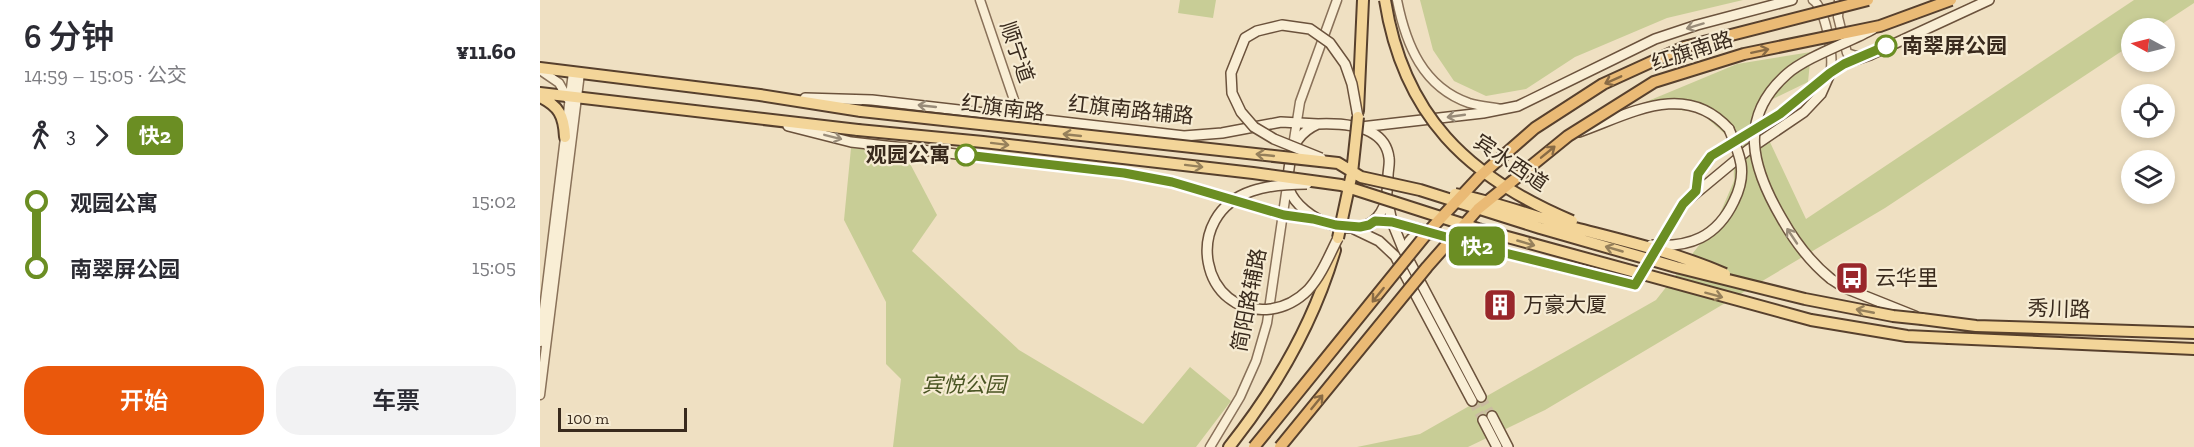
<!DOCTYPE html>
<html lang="zh">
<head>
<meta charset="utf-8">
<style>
	:root { --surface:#fff; --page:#f2f2f3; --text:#2b2b33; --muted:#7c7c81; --accent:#ea580c }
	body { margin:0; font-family:"Zilla Slab","Noto Sans SC",serif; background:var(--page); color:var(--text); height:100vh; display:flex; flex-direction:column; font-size:22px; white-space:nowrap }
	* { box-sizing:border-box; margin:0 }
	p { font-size:20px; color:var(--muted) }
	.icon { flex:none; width:33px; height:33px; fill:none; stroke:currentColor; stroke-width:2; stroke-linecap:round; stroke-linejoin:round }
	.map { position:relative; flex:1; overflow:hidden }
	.details { display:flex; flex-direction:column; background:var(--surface); width:540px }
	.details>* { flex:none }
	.badge { padding:0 12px; border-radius:9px; font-size:21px; line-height:39px }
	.needle { width:39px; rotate:277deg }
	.fabs { position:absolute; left:1581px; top:18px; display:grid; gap:12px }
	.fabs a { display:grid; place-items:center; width:54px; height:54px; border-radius:50%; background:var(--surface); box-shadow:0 3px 9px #0003; font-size:30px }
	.scale { position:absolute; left:18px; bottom:15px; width:129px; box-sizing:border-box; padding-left:6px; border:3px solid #392a1d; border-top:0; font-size:16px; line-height:21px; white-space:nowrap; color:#392a1d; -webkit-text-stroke:4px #f6ebd2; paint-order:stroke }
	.map>.badge { position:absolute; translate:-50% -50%; box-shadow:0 0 0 3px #fff }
	.legs { display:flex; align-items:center; gap:9px; height:66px; padding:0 24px; font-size:20px }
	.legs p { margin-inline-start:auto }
	.head { display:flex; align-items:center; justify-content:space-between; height:102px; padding:0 24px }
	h1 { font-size:33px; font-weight:600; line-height:45px }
	.button { display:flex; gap:12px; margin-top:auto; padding:12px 24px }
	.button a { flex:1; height:69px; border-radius:24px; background:var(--accent); color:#fff; font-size:24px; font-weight:600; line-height:69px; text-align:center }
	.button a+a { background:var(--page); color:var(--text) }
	ul { padding:0 24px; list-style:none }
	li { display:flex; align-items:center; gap:21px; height:66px; font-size:22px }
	li i { display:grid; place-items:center; width:9px; height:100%; margin:0 8px; background:currentColor }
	li i::after { content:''; width:15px; height:15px; margin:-8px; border:4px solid; border-radius:50%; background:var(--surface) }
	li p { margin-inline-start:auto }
	li:first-child i { background:linear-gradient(#0000 50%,currentColor 0) }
	li:last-child i { background:linear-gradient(currentColor 50%,#0000 0) }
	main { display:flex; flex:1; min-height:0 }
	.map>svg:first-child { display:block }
	.green { fill:#c8cd96 }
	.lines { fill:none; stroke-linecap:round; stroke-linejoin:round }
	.secondary-tunnel { stroke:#cbbca1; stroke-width:9; stroke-dasharray:9 4.5; stroke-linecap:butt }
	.tertiary-casing { stroke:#897159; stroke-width:11 }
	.secondary-casing { stroke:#6b523c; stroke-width:12 }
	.primary-casing { stroke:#57402d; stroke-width:14 }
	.tertiary { stroke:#f9eed5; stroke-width:8 }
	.secondary { stroke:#f9eed5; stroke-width:9 }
	.primary { stroke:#f3d599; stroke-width:10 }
	.secondary-bridge-casing { stroke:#6b523c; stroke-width:12; stroke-linecap:butt }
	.primary-bridge-casing { stroke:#57402d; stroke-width:14; stroke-linecap:butt }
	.trunk-bridge-casing { stroke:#57402d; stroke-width:14; stroke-linecap:butt }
	.secondary-bridge { stroke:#f9eed5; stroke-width:9 }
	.primary-bridge { stroke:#f3d599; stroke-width:10 }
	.trunk-bridge { stroke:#eaba75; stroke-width:10 }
	.oneway { stroke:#998c79 }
	.oneway2 { stroke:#896b45 }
	.oneway3 { stroke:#96805b }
	.line-1-casing { stroke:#fff; stroke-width:14 }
	.line-1 { stroke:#6b8e23; stroke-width:9 }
	.stop-1-dot { fill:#fff; stroke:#6b8e23; stroke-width:3 }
	.labels { text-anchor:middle; stroke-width:4.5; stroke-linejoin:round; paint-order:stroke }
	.stop-label { font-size:21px; font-weight:bold; fill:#392a1d; stroke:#f6ebd2; text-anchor:start }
	.street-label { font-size:21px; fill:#392a1d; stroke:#f6ebd2 }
	.poi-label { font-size:21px; fill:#392a1d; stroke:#f6ebd2; text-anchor:start }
	.park-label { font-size:21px; font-style:italic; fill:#4a5523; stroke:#f6ebd2 }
</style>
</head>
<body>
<main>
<section class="details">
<div class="head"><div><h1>6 分钟</h1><p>14:59 – 15:05 · 公交</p></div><b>¥11.60</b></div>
<div class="legs"><svg class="icon" aria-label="walk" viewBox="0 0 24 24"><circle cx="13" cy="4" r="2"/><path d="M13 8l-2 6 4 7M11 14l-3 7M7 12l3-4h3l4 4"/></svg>3<svg class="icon" aria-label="forward" viewBox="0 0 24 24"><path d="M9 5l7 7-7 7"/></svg><b class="badge" style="background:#6b8e23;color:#fff">快2</b></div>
<ul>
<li><i style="color:#6b8e23"></i><b>观园公寓</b><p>15:02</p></li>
<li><i style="color:#6b8e23"></i><b>南翠屏公园</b><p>15:05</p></li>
</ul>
<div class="button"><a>开始</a><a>车票</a></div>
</section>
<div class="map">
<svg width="1654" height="447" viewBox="0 0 1654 447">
	<rect width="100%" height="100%" fill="#efe0c2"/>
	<!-- green -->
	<path class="green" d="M640,0h36l-3,18 -35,-5z
		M880,0h323l-76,18 -92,39 -49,32 -40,7 -32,-15 -21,-31z
		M1594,0h60v3l-38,25h-24l-1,17 -246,163 -340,202 -77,37h-111l63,-13 236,-134 59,-75 19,-44 -1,-40 -33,-29 -64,-6 101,-42 74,-12 -3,30 -54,26 52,111z
		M311,148l54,6 32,61 -25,36 107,99 124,74 47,-57 41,34 -35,46h-303l8,-68 -15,-15v-62l-42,-82z"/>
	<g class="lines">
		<!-- secondary-tunnel -->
		<path class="secondary-tunnel" d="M941,397l11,19
			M932,401l11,19"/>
		<defs>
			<path id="tertiary" d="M440,0l34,100 1,16
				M857,0c9,45 26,87 72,103 10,3 22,4 33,6
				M1273,0c12,7 22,59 17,73
				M1299,0l-1,17 9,36 9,3 8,-1
				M0,70l19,13 9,16
				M753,146l7,-44 37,-102
				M835,221c41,2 81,19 121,30 46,13 93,23 139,34
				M0,342l33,-270
				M0,395l40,-322
				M670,447l30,-50 16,-36 11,-38 20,-137"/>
			<path id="secondary" d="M265,98l67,2 312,36 38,-3 59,-11 37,2
				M778,124c26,-1 67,1 71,34 1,6 -1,12 -1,18 -1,13 0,25 -7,36 -20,34 -81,8 -92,-23 -3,-8 0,-19 1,-27 2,-19 12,-31 28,-38z
				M248,126l63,16 273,31 48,9 112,33 29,4
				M821,127l122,-14 35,-7 137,-67 42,-14 95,-25
				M1039,132c51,-18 106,-52 150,-3
				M1156,191l2,-17 13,-18 69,-42 50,-41 13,-9 27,-9 119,-55
				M847,198l5,24 11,27 78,148
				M814,229l25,12 16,15 77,145
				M869,256c-6,-23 12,-22 29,-22
				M1291,279l14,9 70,28
				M1095,285l48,-81 65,-54 56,-38 17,-18 8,-18
				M952,416l16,31
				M943,420l14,27"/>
			<path id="primary" d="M0,68l220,27 101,16
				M0,93l318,37
				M0,97c19,9 24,19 25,40
				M818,111l5,-111
				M1382,319l54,7 218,7
				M1409,338l245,11
				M689,447c47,-59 85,-125 106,-197"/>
		</defs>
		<!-- tertiary casing -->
		<use href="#tertiary" class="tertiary-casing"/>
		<!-- secondary casing -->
		<use href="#secondary" class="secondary-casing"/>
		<!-- primary casing -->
		<use href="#primary" class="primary-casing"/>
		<!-- tertiary -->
		<use href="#tertiary" class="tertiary"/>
		<!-- secondary -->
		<use href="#secondary" class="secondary"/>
		<!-- primary -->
		<use href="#primary" class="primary"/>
		<defs>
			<path id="secondary-bridge" d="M781,158l-47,-19 -20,-12 -13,-15 -9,-19 -1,-20 14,-35 12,-7 25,-6 28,4 20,14 15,21 7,20 6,33
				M767,184c-18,0 -38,1 -55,7 -72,24 -51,127 19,118 14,-2 27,-9 37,-19 13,-14 21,-34 30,-52
				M1111,245c39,3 66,-8 83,-44 6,-12 9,-24 7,-37 -2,-12 -7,-23 -12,-35
				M1291,279c-21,-17 -36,-37 -49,-60 -30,-51 -45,-101 5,-145 19,-17 63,-32 86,-45"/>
			<path id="primary-bridge" d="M845,0c18,115 82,177 187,221
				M321,111l477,52 23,14 59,13 120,38 136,39 129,32 88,17 29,3
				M318,130l125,12 270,31 88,12 137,44 333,91 96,16 42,2
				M915,194c41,8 80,23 120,34 50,13 102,25 150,46
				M798,238l14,-65 6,-56"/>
			<path id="trunk-bridge" d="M714,447l174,-215 51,-55 56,-49 68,-44 81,-37 184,-47
				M740,447l147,-180 51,-58 90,-73 86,-54 90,-28 136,-28 71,-26"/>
		</defs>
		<!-- secondary-bridge casing -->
		<use href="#secondary-bridge" class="secondary-bridge-casing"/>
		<!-- primary-bridge casing -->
		<use href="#primary-bridge" class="primary-bridge-casing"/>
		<!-- trunk-bridge casing -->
		<use href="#trunk-bridge" class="trunk-bridge-casing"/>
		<!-- secondary-bridge -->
		<use href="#secondary-bridge" class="secondary-bridge"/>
		<!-- primary-bridge -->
		<use href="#primary-bridge" class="primary-bridge"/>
		<!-- trunk-bridge -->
		<use href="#trunk-bridge" class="trunk-bridge"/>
	</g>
	<!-- one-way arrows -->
	<defs><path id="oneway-shaft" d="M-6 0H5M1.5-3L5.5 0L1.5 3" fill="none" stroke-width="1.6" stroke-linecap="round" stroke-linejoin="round" transform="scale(1.5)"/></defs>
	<g class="oneway">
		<use href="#oneway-shaft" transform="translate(1155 26) rotate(163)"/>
		<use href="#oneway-shaft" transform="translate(387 106) rotate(-174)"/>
		<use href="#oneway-shaft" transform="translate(916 116) rotate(172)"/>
		<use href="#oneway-shaft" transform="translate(293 137) rotate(14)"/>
		<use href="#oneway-shaft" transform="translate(1252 236) rotate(-124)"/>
	</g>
	<g class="oneway2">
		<use href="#oneway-shaft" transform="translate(1220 51) rotate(-12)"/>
		<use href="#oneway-shaft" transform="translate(1073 80) rotate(156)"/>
		<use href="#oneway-shaft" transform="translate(1008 152) rotate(-39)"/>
		<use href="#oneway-shaft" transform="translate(838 295) rotate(129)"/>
		<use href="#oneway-shaft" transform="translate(777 402) rotate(-51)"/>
	</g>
	<g class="oneway3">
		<use href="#oneway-shaft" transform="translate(532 135) rotate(-174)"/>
		<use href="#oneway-shaft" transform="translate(460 144) rotate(7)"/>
		<use href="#oneway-shaft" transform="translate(725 155) rotate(-174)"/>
		<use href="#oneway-shaft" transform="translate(654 166) rotate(7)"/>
		<use href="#oneway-shaft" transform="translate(986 243) rotate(16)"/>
		<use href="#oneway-shaft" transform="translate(1074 249) rotate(-164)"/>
		<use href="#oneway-shaft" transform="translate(1174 295) rotate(15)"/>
		<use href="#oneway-shaft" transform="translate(1325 311) rotate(-169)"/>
	</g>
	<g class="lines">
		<defs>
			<path id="line-1" d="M426,155l158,18 48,9 112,33 29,4 23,6 24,2 9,-2 6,-4 17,1 105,29 138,34 48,-81 13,-13 2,-17 13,-18 69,-42 50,-41 14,-9 42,-18"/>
		</defs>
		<!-- line-1 casing -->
		<use href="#line-1" class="line-1-casing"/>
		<!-- line-1 -->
		<use href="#line-1" class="line-1"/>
	</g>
	<!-- icons -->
	<defs>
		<symbol id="bus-square" viewBox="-11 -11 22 22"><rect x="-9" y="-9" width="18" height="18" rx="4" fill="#99272b" stroke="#f6ebd2"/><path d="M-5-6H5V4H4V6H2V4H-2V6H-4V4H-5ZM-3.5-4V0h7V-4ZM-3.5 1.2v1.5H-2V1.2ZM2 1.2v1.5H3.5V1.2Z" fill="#fff"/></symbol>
		<symbol id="building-square" viewBox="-11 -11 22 22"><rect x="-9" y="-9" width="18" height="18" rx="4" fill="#99272b" stroke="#f6ebd2"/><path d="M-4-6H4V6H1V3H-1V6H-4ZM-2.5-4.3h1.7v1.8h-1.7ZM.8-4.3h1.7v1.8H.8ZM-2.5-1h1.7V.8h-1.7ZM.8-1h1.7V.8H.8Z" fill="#fff"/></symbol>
	</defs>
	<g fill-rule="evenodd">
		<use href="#bus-square" x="1293" y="259" width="38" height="38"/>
		<use href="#building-square" x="941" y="286" width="38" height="38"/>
	</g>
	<!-- markers -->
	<g class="stop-1-dot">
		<circle cx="1346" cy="46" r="10"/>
		<circle cx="426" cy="155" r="10"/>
	</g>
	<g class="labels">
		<!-- stop labels -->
		<g class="stop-label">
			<text x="1362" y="53">南翠屏公园</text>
			<text x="410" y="162" text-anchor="end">观园公寓</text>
		</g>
		<!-- street labels -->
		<g class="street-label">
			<text transform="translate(1152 51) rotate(-18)" y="7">红旗南路</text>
			<text transform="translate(477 52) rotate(71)" y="7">顺宁道</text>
			<text transform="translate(463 108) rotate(7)" y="7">红旗南路</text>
			<text transform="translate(591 110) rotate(6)" y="7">红旗南路辅路</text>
			<text transform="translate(971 163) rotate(34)" y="7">宾水西道</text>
			<text transform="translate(709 300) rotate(-79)" y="7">简阳路辅路</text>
			<text transform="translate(1519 309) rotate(2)" y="7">秀川路</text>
		</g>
		<!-- poi labels -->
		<g class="poi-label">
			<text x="1335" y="285">云华里</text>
			<text x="983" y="312">万豪大厦</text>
		</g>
		<!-- park labels -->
		<g class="park-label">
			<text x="424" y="392">宾悦公园</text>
		</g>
	</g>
</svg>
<div class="fabs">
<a><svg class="needle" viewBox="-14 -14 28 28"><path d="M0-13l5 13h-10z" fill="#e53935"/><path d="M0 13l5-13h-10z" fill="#7c7c81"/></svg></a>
<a><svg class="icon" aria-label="locate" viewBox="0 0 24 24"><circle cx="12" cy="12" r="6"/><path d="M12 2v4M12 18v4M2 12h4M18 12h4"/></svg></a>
<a><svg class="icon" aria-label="layers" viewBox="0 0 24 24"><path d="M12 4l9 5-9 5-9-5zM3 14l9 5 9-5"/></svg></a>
</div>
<div class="scale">100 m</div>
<b class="badge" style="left:937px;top:246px;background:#6b8e23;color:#fff">快2</b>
</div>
</main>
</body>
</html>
